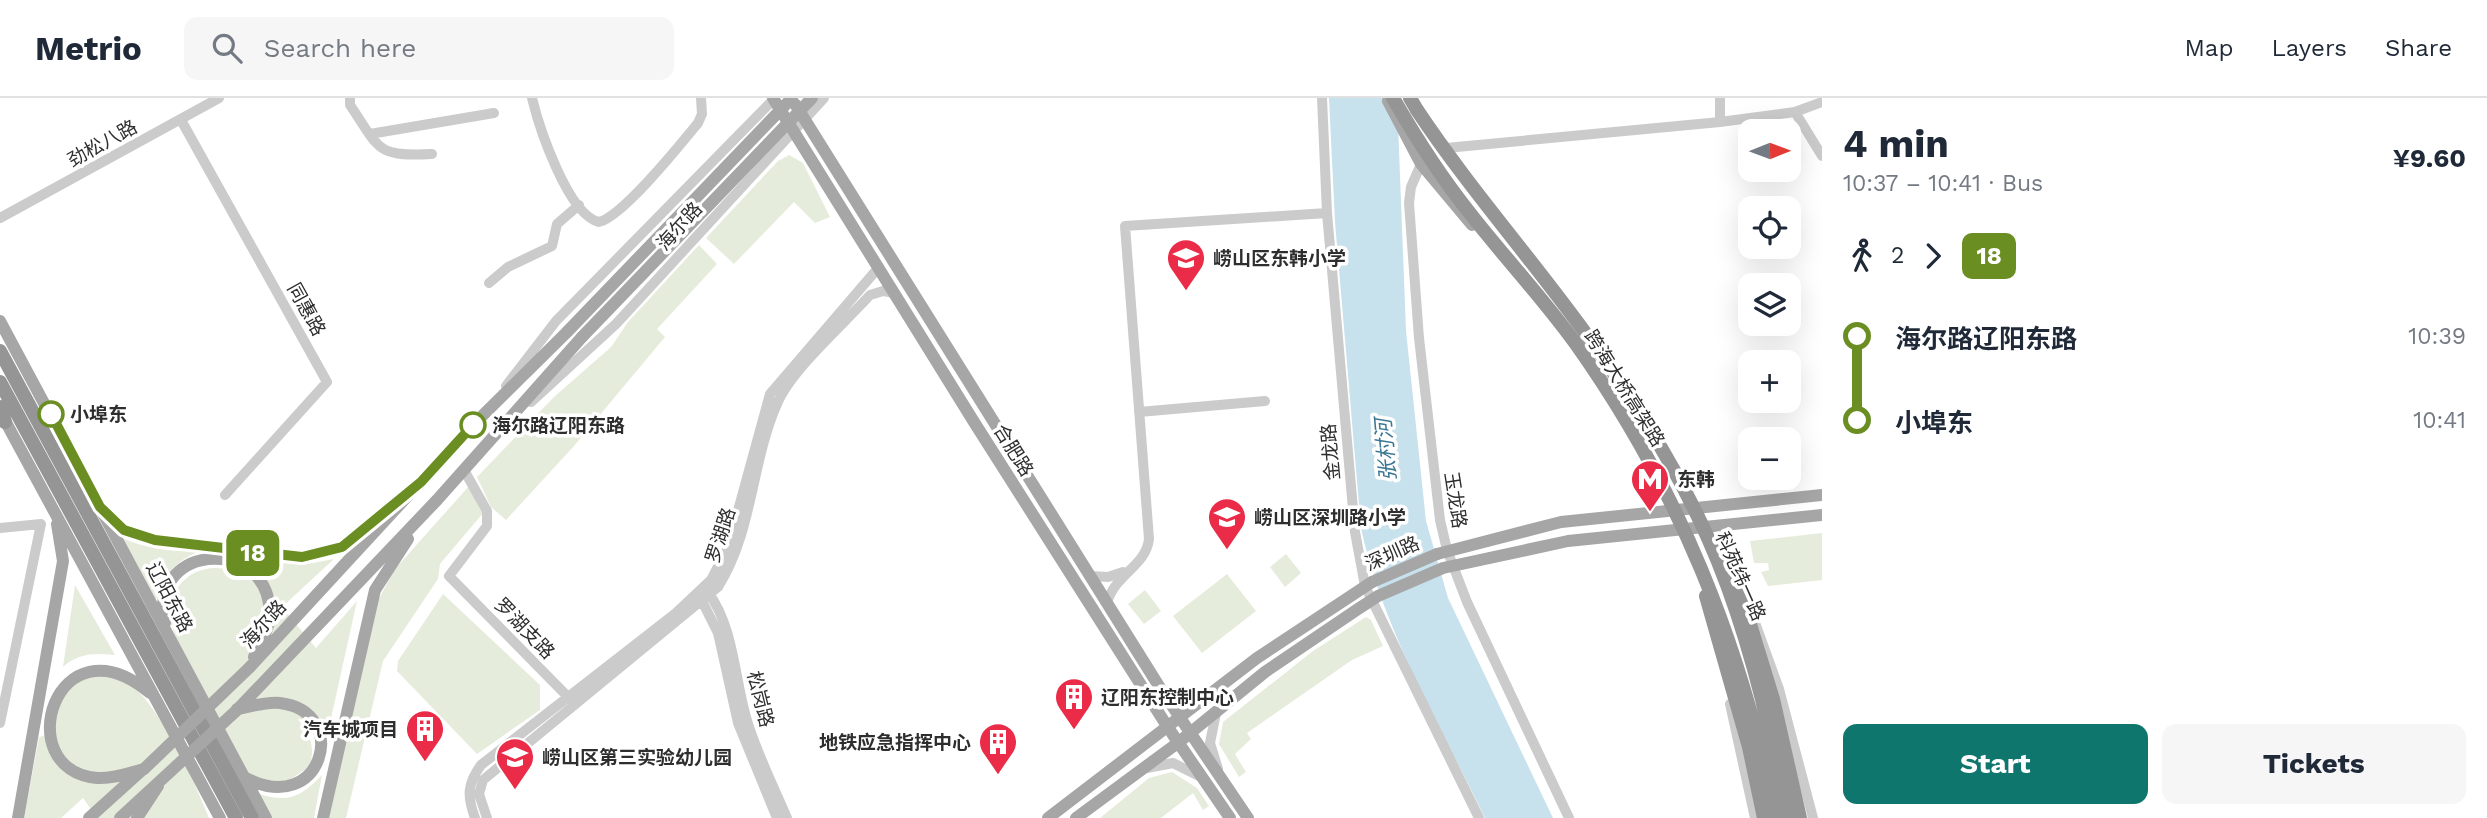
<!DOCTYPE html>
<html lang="en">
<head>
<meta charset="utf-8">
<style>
	:root { --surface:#fff; --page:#f6f6f7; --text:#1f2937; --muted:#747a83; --line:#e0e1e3; --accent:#0f766e }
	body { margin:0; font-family:"Work Sans","Noto Sans SC",sans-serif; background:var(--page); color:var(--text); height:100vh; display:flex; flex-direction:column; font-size:26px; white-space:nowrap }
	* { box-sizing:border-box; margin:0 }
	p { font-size:23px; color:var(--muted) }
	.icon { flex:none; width:38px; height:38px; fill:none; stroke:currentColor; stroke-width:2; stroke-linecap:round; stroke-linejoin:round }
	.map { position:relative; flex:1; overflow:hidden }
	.side { display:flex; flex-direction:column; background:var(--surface); width:665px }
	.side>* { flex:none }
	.badge { padding:0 14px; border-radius:10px; font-size:24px; line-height:46px }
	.needle { width:46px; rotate:89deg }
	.buttons { position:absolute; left:1738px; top:21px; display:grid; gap:14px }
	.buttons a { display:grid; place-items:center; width:63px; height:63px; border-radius:14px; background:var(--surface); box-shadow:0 7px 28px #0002; font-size:35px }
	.map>.badge { position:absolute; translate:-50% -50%; box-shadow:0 0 0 4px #fff }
	.legs { display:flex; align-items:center; gap:10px; height:77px; padding:0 21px; font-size:23px }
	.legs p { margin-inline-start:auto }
	.overview { display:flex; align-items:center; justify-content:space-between; height:119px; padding:0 21px }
	h1 { font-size:38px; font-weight:700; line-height:52px }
	.button { display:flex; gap:14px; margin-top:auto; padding:14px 21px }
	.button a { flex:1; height:80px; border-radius:14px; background:var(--accent); color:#fff; font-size:28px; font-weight:700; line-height:80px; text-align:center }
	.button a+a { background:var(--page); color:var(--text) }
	ul { padding:0 21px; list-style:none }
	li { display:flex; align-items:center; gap:24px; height:84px; font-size:26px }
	li i { display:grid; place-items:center; width:10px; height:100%; margin:0 9px; background:currentColor }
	li i::after { content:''; width:18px; height:18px; margin:-9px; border:5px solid; border-radius:50%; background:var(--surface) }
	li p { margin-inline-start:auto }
	li:first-child i { background:linear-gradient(#0000 50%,currentColor 0) }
	li:last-child i { background:linear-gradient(currentColor 50%,#0000 0) }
	header { display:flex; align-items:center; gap:42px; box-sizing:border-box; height:98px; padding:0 35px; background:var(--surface); border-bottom:2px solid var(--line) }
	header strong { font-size:33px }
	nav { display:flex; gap:38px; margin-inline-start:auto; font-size:24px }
	.search { width:490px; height:63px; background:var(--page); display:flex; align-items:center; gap:18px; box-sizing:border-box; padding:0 24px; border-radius:14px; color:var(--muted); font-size:26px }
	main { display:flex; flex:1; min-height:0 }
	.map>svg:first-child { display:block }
	.green { fill:#e6ecdb }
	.water { fill:#c7e1ed }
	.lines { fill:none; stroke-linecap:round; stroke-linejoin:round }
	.minor { stroke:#cbcbcb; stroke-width:10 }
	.major { stroke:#a6a6a6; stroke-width:12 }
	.highway { stroke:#959595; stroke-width:14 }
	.major-bridge { stroke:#a6a6a6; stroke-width:12 }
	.highway-bridge { stroke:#959595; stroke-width:14 }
	.line-1-casing { stroke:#fff; stroke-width:16 }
	.line-1 { stroke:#6b8e23; stroke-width:10 }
	.stop-1-dot { fill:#fff; stroke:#6b8e23; stroke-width:3.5 }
	.labels { text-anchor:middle; stroke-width:7; stroke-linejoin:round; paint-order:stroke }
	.street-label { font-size:19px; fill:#2e2e2e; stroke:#fff }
	.poi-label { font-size:19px; font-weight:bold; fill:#2e2e2e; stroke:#fff; text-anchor:start }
	.stop-label { font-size:19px; font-weight:bold; fill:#2e2e2e; stroke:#fff; text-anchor:start }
	.water-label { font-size:21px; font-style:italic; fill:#3a7793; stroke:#fff }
</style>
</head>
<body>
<header>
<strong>Metrio</strong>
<div class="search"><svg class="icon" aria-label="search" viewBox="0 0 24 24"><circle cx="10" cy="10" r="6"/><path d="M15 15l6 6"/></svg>Search here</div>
<nav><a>Map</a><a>Layers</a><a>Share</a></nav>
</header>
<main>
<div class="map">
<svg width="1822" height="720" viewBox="0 0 1822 720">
	<rect width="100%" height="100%" fill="#fff"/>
	<!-- green -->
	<path class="green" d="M789,57l14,8 27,54 -15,6 -21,-21 -60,62 -28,-26 72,-77z
		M699,147l18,19 -60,65 8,8 -91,109 -68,74 -15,-13 -14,-30 77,-80 57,-50 17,-25z
		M469,388l15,26 -44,52 -2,15 -55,82 -37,157h-17l47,-214 19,-35z
		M1822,435v47l-54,6 -7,-14 8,-2 -1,-7h-14l-4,-22z
		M118,438c26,13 54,16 83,15 -26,9 -39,26 -46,52z
		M1286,456l15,19 -16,14 -15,-20z
		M334,461l-52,48 34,41 41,-47 -27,122 -32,-4c12,16 18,28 11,48l-29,19 -33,-13c-15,-30 -78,-134 -78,-161 -1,-15 12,-32 25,-39 20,-9 38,-5 56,7l4,-20 48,5z
		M1227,476l29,37 -54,42 -29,-37z
		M75,487l40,70c-20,-2 -37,-2 -52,12z
		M1145,492l16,21 -17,13 -16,-20z
		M443,496l97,91v25l-63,44 -80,-83 1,-10z
		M1366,519l5,3 12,26 -31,14 -105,73 4,6 -16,15 11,18 -7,5 -20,-33 4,-22 90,-71z
		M97,578c13,1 31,5 40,14 28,28 57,91 72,128h-112l-14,-20 -22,20h-37l15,-81 16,-4c-1,-32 10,-50 42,-57z
		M1172,674l25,16 12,18 -6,4 -10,-17 -32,25h-61l49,-40z
		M322,677l-8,43h-42l-13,-24c30,9 42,3 63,-19z"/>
	<!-- water -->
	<path class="water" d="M1329,0h68l9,233 20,190 22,77 105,220h-68c-45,-93 -102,-188 -124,-290l-26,-306z"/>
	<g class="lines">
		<!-- minor -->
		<path class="minor" d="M350,0v7c30,44 25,52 82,49
			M532,0c7,29 36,117 67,124 24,-6 81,-77 99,-99l4,-9 -1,-16
			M1322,0l5,115 28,319 10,54 114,232
			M1720,0v24
			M1795,14l27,44
			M181,22l146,262 -102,113
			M370,36l124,-21
			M1446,50l274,-26 75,-10 27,-10
			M1421,66l-10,23 -2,16 10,135 21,182 7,30 20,52 102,216
			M0,120l219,-120
			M489,185l19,-16 44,-21 5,-22 22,-19
			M506,288l50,-65 219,-223
			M531,304l85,-78 208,-226
			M1139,314l126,-11
			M464,372l23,41v15l-38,50 123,125
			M1720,428l59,163 34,129
			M0,430l41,-4 -41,199
			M1090,478l18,1 15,-5
			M708,494c26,36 26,83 38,125 10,35 27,68 41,101
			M700,499l18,36 20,90 39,95
			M1107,505c8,-29 39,-37 42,-64l-24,-313 202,-13
			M1162,594l23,8 19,-6
			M1730,606l25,114
			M1216,615l-6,30 8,26
			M1147,670l26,-5 28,14
			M475,720c-8,-22 -8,-34 6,-53l195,-152 35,-33 17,-33 42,-153 109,-127
			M487,720l-8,-24 4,-14 235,-193c35,-55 33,-124 59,-183 14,-34 67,-80 93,-109l13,-4 12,2"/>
		<!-- major -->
		<path class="major" d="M773,0l201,324 193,304 63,92
			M1388,3l33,63 51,61
			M795,6l367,587 86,127
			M0,223l266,497
			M2,317l218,403
			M108,417l16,15 31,10 147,17 40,-10 38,-31
			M1437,456l124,-32 261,-27
			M165,525c-19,-83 114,-88 104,-1 -2,11 -10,24 -15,35
			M250,569l223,-242 94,-93
			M237,611c13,-2 30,-8 43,-6 72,9 42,115 -34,75
			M237,612l200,-210 145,-163
			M144,671c-15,4 -31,10 -47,9 -89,-8 -41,-164 53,-85
			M18,720l45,-257 -6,-37
			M89,720l52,-47
			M137,720l21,-32
			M323,720l52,-228 33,-51
			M1048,720l209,-160 115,-76
			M1076,720l103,-76 86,-70 93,-63 20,-13 65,-28 125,-27 254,-26"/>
		<!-- highway -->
		<path class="highway" d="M1410,0l7,12
			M0,253l252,467
			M0,284l236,436
			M0,309l5,15"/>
		<!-- major-bridge -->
		<path class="major-bridge" d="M567,234l225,-234
			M582,239l230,-239
			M1372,484l65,-28
			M144,671l106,-102
			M120,720l117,-108"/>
		<!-- highway-bridge -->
		<path class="highway-bridge" d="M1393,0c23,40 48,79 76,114 35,45 74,86 107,132 103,145 165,300 200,474
			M1417,12c52,78 114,148 169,224 46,63 90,133 122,204 38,85 63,189 79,280
			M1723,461l26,62 24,78 27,119
			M1706,498l43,151 15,71"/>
	</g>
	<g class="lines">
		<defs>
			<path id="line-1" d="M51,316l49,93 24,23 31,10 147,17 40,-10 79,-65 52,-57"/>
		</defs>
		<!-- line-1 casing -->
		<use href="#line-1" class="line-1-casing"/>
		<!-- line-1 -->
		<use href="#line-1" class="line-1"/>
	</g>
	<!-- icons -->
	<defs>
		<symbol id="school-pin" viewBox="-11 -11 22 30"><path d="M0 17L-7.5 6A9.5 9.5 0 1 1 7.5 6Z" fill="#ea2c48" stroke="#fff"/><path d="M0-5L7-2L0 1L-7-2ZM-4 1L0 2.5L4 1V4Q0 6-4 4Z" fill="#fff"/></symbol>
		<symbol id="metro-pin" viewBox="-11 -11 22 30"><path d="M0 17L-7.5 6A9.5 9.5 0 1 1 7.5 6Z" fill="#ea2c48" stroke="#fff"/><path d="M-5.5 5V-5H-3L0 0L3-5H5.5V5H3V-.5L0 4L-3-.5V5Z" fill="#fff"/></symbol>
		<symbol id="building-pin" viewBox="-11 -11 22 30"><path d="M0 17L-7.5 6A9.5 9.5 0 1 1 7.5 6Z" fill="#ea2c48" stroke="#fff"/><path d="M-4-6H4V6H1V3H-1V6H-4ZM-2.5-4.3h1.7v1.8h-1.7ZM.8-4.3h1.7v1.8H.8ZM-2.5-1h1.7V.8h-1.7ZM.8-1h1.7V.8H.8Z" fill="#fff"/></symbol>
	</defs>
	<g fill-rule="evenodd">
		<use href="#school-pin" x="1164" y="138" width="44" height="60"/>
		<use href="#metro-pin" x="1628" y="359" width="44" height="60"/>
		<use href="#school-pin" x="1205" y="397" width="44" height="60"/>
		<use href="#building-pin" x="1052" y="577" width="44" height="60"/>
		<use href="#building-pin" x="403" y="609" width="44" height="60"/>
		<use href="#building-pin" x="976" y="622" width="44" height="60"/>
		<use href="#school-pin" x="493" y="637" width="44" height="60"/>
	</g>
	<!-- markers -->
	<g class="stop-1-dot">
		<circle cx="51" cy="316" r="12"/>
		<circle cx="473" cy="327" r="12"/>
	</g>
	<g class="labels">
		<!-- street labels -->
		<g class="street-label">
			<text transform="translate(102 45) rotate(-29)" y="7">劲松八路</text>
			<text transform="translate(679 128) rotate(-48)" y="7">海尔路</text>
			<text transform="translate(307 211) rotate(61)" y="7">同惠路</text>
			<text transform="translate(1625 290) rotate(58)" y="7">跨海大桥高架路</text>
			<text transform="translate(1014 352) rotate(58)" y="7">合肥路</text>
			<text transform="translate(1330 354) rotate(-95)" y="7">金龙路</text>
			<text transform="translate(1456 402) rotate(81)" y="7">玉龙路</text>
			<text transform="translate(720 437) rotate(-72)" y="7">罗湖路</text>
			<text transform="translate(1392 455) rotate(-24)" y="7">深圳路</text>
			<text transform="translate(1741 478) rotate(66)" y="7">科苑纬一路</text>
			<text transform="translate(170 499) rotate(62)" y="7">辽阳东路</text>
			<text transform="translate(263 526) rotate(-48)" y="7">海尔路</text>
			<text transform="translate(525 530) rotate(46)" y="7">罗湖支路</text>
			<text transform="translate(761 601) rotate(76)" y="7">松岗路</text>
		</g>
		<!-- poi labels -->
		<g class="poi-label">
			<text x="1213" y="167">崂山区东韩小学</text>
			<text x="1677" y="388">东韩</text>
			<text x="1254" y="426">崂山区深圳路小学</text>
			<text x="1101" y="606">辽阳东控制中心</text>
			<text x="398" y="638" text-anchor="end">汽车城项目</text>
			<text x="971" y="651" text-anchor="end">地铁应急指挥中心</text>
			<text x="542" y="666">崂山区第三实验幼儿园</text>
		</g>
		<!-- stop labels -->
		<g class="stop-label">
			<text x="70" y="323">小埠东</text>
			<text x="492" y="334">海尔路辽阳东路</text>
		</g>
		<!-- water labels -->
		<g class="water-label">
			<text transform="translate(1386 352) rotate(-95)" y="7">张村河</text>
		</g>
	</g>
</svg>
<div class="buttons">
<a><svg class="needle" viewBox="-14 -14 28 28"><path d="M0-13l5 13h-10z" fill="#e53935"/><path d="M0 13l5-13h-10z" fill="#747a83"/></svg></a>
<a><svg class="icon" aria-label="locate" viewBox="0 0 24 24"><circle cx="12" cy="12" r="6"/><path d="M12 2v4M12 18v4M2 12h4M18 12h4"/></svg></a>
<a><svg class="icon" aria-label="layers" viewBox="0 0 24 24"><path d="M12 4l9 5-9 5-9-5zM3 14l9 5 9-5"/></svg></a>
<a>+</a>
<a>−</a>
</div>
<b class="badge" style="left:253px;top:455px;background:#6b8e23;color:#fff">18</b>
</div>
<section class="side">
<div class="overview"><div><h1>4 min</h1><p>10:37 – 10:41 · Bus</p></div><b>¥9.60</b></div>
<div class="legs"><svg class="icon" aria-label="walk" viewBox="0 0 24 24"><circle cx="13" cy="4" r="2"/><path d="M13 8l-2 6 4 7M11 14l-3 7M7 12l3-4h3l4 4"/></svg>2<svg class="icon" aria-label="forward" viewBox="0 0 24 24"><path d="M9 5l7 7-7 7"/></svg><b class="badge" style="background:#6b8e23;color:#fff">18</b></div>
<ul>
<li><i style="color:#6b8e23"></i><b>海尔路辽阳东路</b><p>10:39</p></li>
<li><i style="color:#6b8e23"></i><b>小埠东</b><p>10:41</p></li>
</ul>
<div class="button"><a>Start</a><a>Tickets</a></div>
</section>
</main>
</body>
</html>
